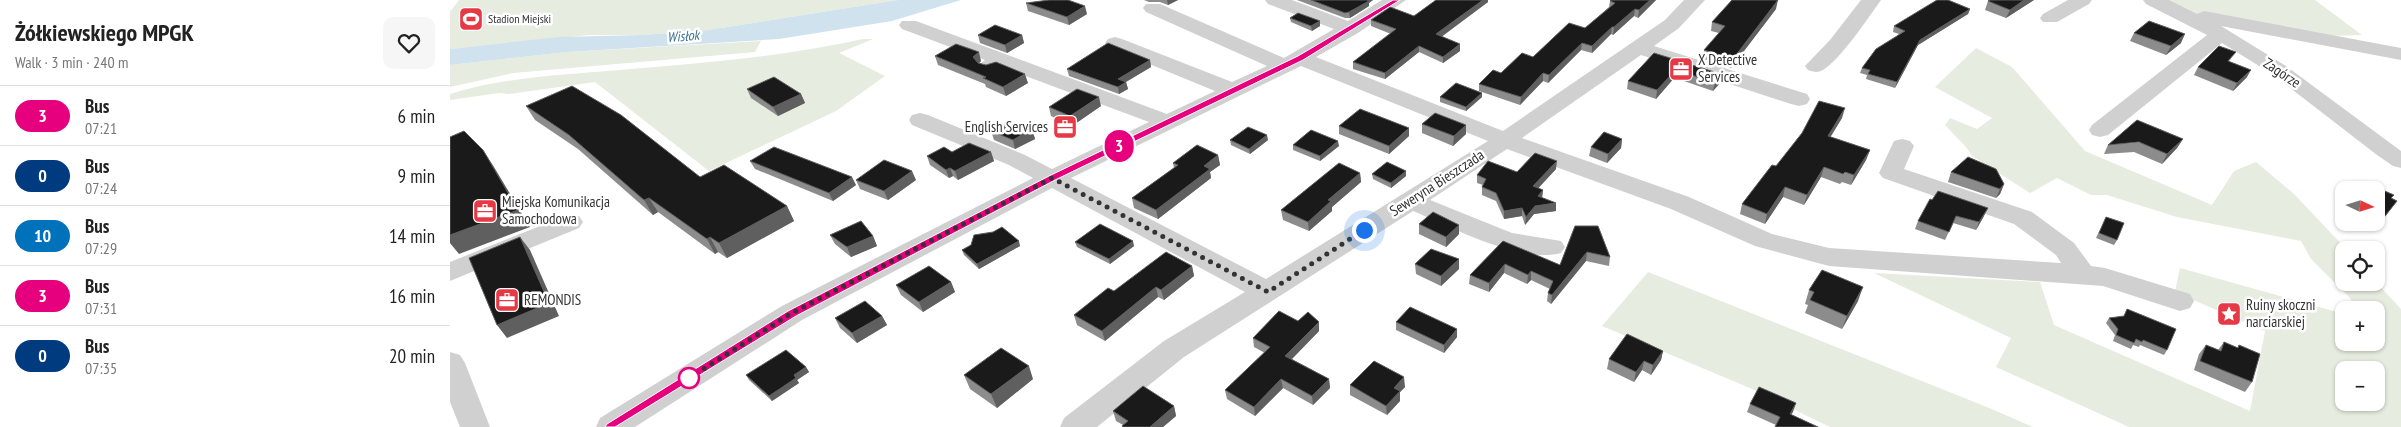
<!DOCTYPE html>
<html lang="en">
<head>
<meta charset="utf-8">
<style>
	:root { --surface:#fff; --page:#f6f6f6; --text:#222; --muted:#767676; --line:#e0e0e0 }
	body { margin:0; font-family:"PT Sans Narrow",sans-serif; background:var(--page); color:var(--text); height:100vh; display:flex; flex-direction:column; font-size:19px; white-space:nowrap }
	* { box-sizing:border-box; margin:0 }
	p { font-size:16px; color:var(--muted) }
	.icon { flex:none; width:28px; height:28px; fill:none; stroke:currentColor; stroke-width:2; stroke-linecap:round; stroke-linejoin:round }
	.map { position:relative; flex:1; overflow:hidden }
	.drawer { display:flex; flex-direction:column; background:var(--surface); width:450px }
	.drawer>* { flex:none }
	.badge { padding:0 10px; border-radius:16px; font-size:18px; line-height:32px }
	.needle { width:32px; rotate:94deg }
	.buttons { position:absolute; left:1885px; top:181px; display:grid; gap:10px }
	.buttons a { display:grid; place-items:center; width:50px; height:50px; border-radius:10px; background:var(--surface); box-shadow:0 1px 4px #0004; font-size:25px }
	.you { position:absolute; width:25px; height:25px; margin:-12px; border:4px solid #fff; border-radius:50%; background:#1a73e8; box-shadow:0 0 0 8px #1a73e833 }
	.map>.badge { position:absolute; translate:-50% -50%; box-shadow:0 0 0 2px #fff }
	.round { display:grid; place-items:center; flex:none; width:52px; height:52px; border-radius:10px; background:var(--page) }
	.summary { display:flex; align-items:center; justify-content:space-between; height:85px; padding:0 15px }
	h1 { font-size:24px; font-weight:700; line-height:38px }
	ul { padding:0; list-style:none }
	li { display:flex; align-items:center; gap:15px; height:60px; padding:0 15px; border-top:1px solid var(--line) }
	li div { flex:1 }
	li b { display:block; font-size:19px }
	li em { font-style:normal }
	li .badge { min-width:55px; font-weight:700; text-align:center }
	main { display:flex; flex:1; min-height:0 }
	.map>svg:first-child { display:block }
	.green { fill:#e6ecdf; fill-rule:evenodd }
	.water { fill:#cfe2ee }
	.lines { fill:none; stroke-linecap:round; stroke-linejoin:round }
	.minor { fill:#d0d0d0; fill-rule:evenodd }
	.wall { fill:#8c8c8c }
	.shaded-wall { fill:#5f5f5f }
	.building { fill:#1a1a1a; stroke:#5f5f5f }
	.line { fill:#e6007e; stroke:#fff }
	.walk { stroke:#333; stroke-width:5; stroke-dasharray:0 9 }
	.stop-dot { fill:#fff; stroke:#e6007e; stroke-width:2.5 }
	.labels { text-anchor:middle; stroke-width:5; stroke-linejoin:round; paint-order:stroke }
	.far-poi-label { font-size:12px; fill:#333; stroke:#fff; text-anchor:start }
	.far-water-label { font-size:14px; font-style:italic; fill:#3f7597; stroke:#fff }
	.poi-label { font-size:15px; fill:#333; stroke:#fff; text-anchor:start }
	.street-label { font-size:15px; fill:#333; stroke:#fff }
</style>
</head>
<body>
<main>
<section class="drawer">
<div class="summary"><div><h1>Żółkiewskiego MPGK</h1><p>Walk · 3 min · 240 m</p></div><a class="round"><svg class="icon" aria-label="heart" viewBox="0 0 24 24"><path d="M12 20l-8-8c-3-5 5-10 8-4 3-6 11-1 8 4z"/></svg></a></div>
<ul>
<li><span class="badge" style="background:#e6007e;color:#fff">3</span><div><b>Bus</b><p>07:21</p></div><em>6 min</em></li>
<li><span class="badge" style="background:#003b80;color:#fff">0</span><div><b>Bus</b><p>07:24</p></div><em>9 min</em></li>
<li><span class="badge" style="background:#0072bc;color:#fff">10</span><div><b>Bus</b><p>07:29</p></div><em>14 min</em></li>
<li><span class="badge" style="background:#e6007e;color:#fff">3</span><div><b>Bus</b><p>07:31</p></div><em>16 min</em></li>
<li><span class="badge" style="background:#003b80;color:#fff">0</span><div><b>Bus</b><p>07:35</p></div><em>20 min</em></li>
</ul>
</section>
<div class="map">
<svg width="1951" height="427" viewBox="0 0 1951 427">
	<rect width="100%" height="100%" fill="#fff"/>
	<!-- green -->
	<path class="green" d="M9,0h439l-190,30 -65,5h-54l-139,14v-37z
		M1716,0h149l47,35 -34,1 -135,-22z
		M413,39h10l-34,14 46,23 -49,35 -127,60 -114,-89 -86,12 -10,-1 -49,7v-6c54,-17 112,-19 169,-24 82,-7 163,-13 244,-31z
		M311,41l-6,11 -242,21 -63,14v-22l117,-13z
		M1526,48l36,19 73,84 127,54 22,-34 22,-9 38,32 53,56h-3v32h32l25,27v118h-272l-133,-60 15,-29 -137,-65 166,9 14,43 196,86 15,-80 -90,-39 5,-24 164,46v28h32v-32h-19l-7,-12 -39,-39 -10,-18 -124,-24 -70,-22h-16l-34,-17 -27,15 -58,-37 -6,-9 -21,-22 5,-7 27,11 15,-11 -57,-31zM1894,370h32v32h-32z
		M1198,272l339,135 46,20h-203l-80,-39 -148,-62z"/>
	<!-- water -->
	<path class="water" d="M448,0h63l-69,21 -113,18 -212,13 -117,13v-16l109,-12 84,-2 65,-5z"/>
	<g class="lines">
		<!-- minor -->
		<path class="minor" d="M815,0h27l56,21 34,-21h24l-48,33 -42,24 187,74 162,-111 19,-20h21l-26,28 -25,18 153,48 3,5 -3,5 -8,2 -8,-2 -150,-49 -119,83 167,59 83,37 57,14 232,15 -5,-8 -42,-31 -131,-46 -4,-5 15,-32 8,-2 8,2 4,5 -10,23 128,43 42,31 17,23 14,2 85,26 4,7 -4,7 -10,3 -77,-25 -274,-20 -74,-20 -84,-37 -164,-60 -77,51 82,33 49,8 4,6 -4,6c-40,11 -110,-26 -148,-42l-229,146 -87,70h-37l4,-9 100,-77 81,-49 -193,-104 -250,132 -167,107h-39l4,-9 182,-112 251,-128 -24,-13 -97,-40 -3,-5 3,-5 8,-2 8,2 97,40 27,14 97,-47 -145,-54 -16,4 -7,-2 -3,-4 7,-6 -83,-31 -3,-4 3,-4h14l251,93 48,-23 -107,-44 -3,-4 3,-4 7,-2 7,2 110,43 35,-16 -121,-54 -3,-4 3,-4h14l124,54 50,-29 -66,-25zM851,66l187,75 -222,138 -195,-101z
			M1411,0h20c-13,18 -40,59 -58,70 -5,3 -10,2 -15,0l-3,-4 25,-26z
			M1618,0h24l-3,4 -32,18h-14l-3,-4 3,-4z
			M1693,0h26l28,14 7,-3 197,37v12l-180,-34 65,40 115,85v17l-8,-2 -16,-11 -105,-81 -50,-31 -114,92 -8,2 -8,-2 -3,-5 3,-5 115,-90 -61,-31z
			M120,214l9,2 4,6 -4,6 -129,53v-19z
			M0,352l10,3 5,8 25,64h-30l-10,-25z"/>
	</g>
	<!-- wall -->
	<path class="wall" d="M694,0h34l-10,5 -8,-3h-11z
		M847,0h76l-4,3v3l-19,12h-5z
		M986,0h52v2l-47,34 19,15 -17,12 -24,-11 -34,27 -32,-10v-7l38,-28 -20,-8v-6l43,-4z
		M1161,0h45l-18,18 -4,-2 -21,19 -2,-1 -19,19 -11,-3 -33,33 -5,-2 -23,24 -41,-14v-7l54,-27 52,-29 24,-21 1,-6z
		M1540,0h44l-28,18 -21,-8 3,-9z
		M576,3l61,11 -18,11 -41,-14z
		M1326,9l-45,59 -28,-9 1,-9 15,-17 -8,-2 1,-9z
		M1520,9l-2,5 -50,31 -23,43 -29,-9 1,-4 -7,-2 2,-5 37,-34 -6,-2 1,-6z
		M840,18l30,8 -8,5 -21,-9z
		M1684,33l47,10 -15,12 -36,-14z
		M528,35h44l2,8 -17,10 -27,-10z
		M485,56l46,5 -2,2 49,20 -22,13 -20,-9 -1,-3 -47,-19z
		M1781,59l-2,2 18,16 -14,14 -39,-16 4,-8z
		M700,60l1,7 -25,15 2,7 -9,5 -50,-18 -2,-7z
		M1231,70l-25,29 -29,-10 1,-8z
		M1236,73l35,1 -1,9 -7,8 -29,-10z
		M297,89l54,5 4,9 -27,13 -27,-18z
		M990,97h42l-16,14 -26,-9z
		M76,106l174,71 87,29 7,15 -67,37 -9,-6 -3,2 -57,-42 -5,3 -75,-66 -43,-29z
		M651,106l-29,20 -21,-10 -2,-9z
		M1392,118l-12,19 40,13 -4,10 -15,25 -9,-3 -2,2 -19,-7 -17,28 -21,-8 -18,27 -25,-10 2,-10 34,-38z
		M972,124l44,1v9l-13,12 -31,-13z
		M889,126l70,10 -20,18 -50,-20z
		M582,129l3,10 -20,10 -21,-9 -3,-9z
		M1172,139l-1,9 -14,15 -18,-7 2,-9z
		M1733,139l-6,9 -15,16 -28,-12 -30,2 4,-9z
		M780,140h38l-18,14 -19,-9z
		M843,145l46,1 -19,15 -27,-11z
		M541,152l3,9 -36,19 -5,-4 -4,2 -19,-13 -3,-9z
		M768,155l2,10 -10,7 1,6 -53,41 -24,-11 -2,-10 42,-30 -1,-5z
		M300,161l106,24 -23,16 -78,-32z
		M1106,169l-18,19 5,2 -1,8 14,13 -22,3 -9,11 -3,-9 -18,3 -8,-18 -14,-6v-8l1,-2 -6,-2v-8z
		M956,171v5l-15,12 -18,-9 -1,-5z
		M1501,172l53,12 -4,10 -4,4 -48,-16z
		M910,173l1,9 -29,25v4l-23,20 -26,-11 -2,-10z
		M406,180h60l-28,20 -28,-11z
		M1926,190l21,11 -19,25 -9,-4h7z
		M1480,199l54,17 -8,14 -23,-7 -8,17 -30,-11 3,-8z
		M1656,217l11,23 -3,5 -18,-7z
		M969,224l40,1v9l-13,13 -27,-13z
		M1125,226l35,31 -1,9 -23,-5 -35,43 -4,-3 1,-8 2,-4 -19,-9 -4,4 -23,-11 -15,19 -20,-8 1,-9 33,-34 57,24z
		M380,235l43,1 4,10 -26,11 -16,-13z
		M625,242l59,4 -24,18 -33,-17z
		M521,245l49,1 -41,23 -15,-14 -2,-5z
		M965,264l44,5 -18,17 -25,-12z
		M742,266l2,10 -30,24 -6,-3 -53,44 -28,-16 -3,-10 40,-24z
		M501,282l4,10 -32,20 -22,-17 -5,-10z
		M1359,290l49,11 -16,28 -37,-16 3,-8 -3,-1z
		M432,316l5,9 -30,18 -17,-15 -5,-10z
		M1659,318l58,32 -3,5 -24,-10 -1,2 -6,-2 -2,4 -18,-8 2,-6 -9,-12z
		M848,321l21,1v9l-27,28 37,20 1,9 -17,17 -30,-17 -28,28 -28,-17 -2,-9 40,-37 -11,-6 -1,-9z
		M946,322l61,15 -13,16 -48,-23z
		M1774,342l13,6 2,-3 13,37 -7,10 -51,-22 5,-16 7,-9 12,5z
		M1213,351l-2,9 -10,15 -9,-5 -8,12 -27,-13 2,-10z
		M356,367l3,5 -12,8 2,3 -27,18 -23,-21 -3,-5z
		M514,375l69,4 -36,29 -27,-19z
		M900,385l55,2 -5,5v9l-13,14 -37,-20z
		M1346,403l-5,11 -15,11 -29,-13 3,-8z
		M724,406l2,10 -13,11h-41l1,-2 -7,-4 -3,-10z"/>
	<!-- shaded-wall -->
	<path class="shaded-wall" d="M717,0h11l-10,5z
		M916,0h7l-4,3v3l-19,12 -1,-6z
		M1033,0h5v2l-52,39v-7z
		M1200,0h6l-18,18 1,-8z
		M1328,0l-2,9 -45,59 2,-9z
		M1574,0h10l-28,18 4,-8z
		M635,6l2,8 -18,11 -2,-8z
		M1185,9l-1,7 -21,19 1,-8z
		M1520,9l-2,5 -50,31 -23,43 2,-6 23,-42z
		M870,21v5l-8,5 -1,-5z
		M1162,27l-1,7 -19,19v-7z
		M1735,34l-4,9 -15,12 5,-9z
		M572,35l2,8 -17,10 -2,-8z
		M1132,43l-1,7 -33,33 1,-8z
		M1010,44v7l-17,12v-6z
		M969,46v6l-34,27v-6z
		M529,52l2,9 -5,5 -3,-9z
		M700,60l1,7 -32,19 -1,-7z
		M1233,62l-2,8 -25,29 1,-9z
		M1801,70l-4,7 -14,14 4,-8z
		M1093,73v8l-23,24 1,-8z
		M575,74l3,9 -22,13 -3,-9z
		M1271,74l-1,9 -7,8 2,-8z
		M676,82l2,7 -9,5 -1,-7z
		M1032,93v4l-16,14v-4z
		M351,94l4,9 -27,13 -5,-9z
		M649,97l2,9 -29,20 -2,-10z
		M1395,108l-3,10 -17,28 3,-10z
		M1016,125v9l-13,12 1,-10z
		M959,128v8l-20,18v-8z
		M582,129l3,10 -20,10 -2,-9z
		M817,135l1,5 -18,14 -1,-5z
		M1172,139l-1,9 -14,15 1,-9z
		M1733,139l-6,9 -15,16 5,-10z
		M888,141l1,5 -19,15v-5z
		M33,150l11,17 36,60 -71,27 -9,-11v-8z
		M1420,150l-4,10 -15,25 3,-10z
		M541,152l3,9 -36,19 -3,-9z
		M768,155l2,10 -10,7 1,6 -53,41 -2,-9 48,-44z
		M1107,161l-1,8 -23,25v-8z
		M1374,167l-3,10 -17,28 3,-10z
		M500,168l3,8 -4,2 -3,-8z
		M462,171l4,9 -28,20 -4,-9z
		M956,171v5l-15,12v-5z
		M910,173l1,9 -29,25v4l-23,20 -1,-9 20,-22z
		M402,177l4,8 -23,16 -4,-8z
		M1554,184l-4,10 -4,4 4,-9z
		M1335,187l-2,10 -18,27 2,-10z
		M1093,190l-1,8 -4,-2z
		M199,198l9,14 -5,3 -9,-15z
		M1106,203v8l-22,3 -9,11 1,-8 9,-11z
		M337,206l7,15 -67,37 -8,-15z
		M1072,208v8l-18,3v-8z
		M1538,208l-4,8 -8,14 3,-8z
		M1009,225v9l-13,13v-10z
		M423,236l4,10 -26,11 -4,-10z
		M70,237l10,13 29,66 -52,22 -10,-13z
		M260,237l8,15 -3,2 -8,-15z
		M569,241l1,5 -41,23 -2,-5z
		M683,241l1,5 -24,18 -1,-5z
		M1137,252l-1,9 -35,43 1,-9z
		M1009,259v10l-18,17v-10z
		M1055,264l-1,9 -15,19v-9z
		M742,266l2,10 -30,24 -3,-10z
		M1081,271v9l-4,4 1,-9z
		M501,282l4,10 -32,20 -4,-10z
		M706,287l2,10 -53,44 -3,-10z
		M1413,287l-5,14 -16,28 5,-13z
		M432,316l5,9 -30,18 -5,-10z
		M869,322v9l-33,34 -1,-9z
		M1007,329v8l-13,16v-8z
		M1213,351l-2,9 -10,15 2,-10z
		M1194,361l-2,9 -8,12 2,-10z
		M579,366l4,13 -36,29 -6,-14z
		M356,367l3,5 -12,8 2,3 -27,18 -3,-5 25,-21z
		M954,377l1,10 -5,5v9l-13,14 -1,-9 8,-18z
		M831,379l2,9 -28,28 -1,-9z
		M879,379l1,9 -17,17 -1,-9z
		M1346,403l-3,9 -6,10 3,-8z
		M724,406l2,10 -13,11h-13z"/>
	<!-- building -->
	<path class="building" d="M599,0h19l17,6 -18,11 -41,-14z
		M861,0h56l2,1 -20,11 -4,1z
		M986,0h47l-47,34 24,10 -17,13 -24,-11 -34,27 -32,-11 43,-33 -25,-9 19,-13 24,9z
		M1161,0h39l-11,10 -4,-1 -21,18h-2l-20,19 -10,-3 -33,32 -6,-2 -22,24 -42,-13 14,-14 8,3 21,-20 11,4 36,-34 16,5 30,-25 -5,-2z
		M1282,0h46l-45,59 -29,-9 21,-24 -13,-4z
		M1487,0h11l22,9 -50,31 -23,42 -29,-8 2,-4 -8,-2 14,-19 29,-18 -11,-5z
		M1540,0h34l-14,10 -22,-9z
		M848,13l22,8 -9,5 -21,-8z
		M1699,21l36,13 -14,12 -37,-13z
		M545,25l27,10 -17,10 -27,-10z
		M658,43l42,17 -32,19 8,3 -8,5 -51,-18z
		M506,44l23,8 -6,5 5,6 8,2 10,-3 29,12 -22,13 -20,-9 3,-1 -51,-21z
		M1769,46l17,6 -8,9 23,9 -14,13 -39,-16z
		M1204,53l29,9 -26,28 -29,-9z
		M1242,65l29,9 -6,9 -29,-10z
		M324,77l27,17 -28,13 -26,-18z
		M1006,83l26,10 -16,14 -26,-10z
		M122,86l49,29 79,62 24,-12 63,41 -68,37 -9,-6 -3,2 -58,-41 -5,2 -75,-65 -43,-29z
		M627,89l22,8 -29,19 -21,-9z
		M1369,101l26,7 -17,28 42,14 -16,25 -9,-3 -2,2 -19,-7 -17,28 -22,-8 -18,27 -25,-10 30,-39 4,1 26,-33z
		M910,109l49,19 -20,18 -50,-20z
		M985,113l31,12 -12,11 -32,-12z
		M1687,120l46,19 -16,15 -28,-12 -31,3z
		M560,121l22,8 -19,11 -22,-9z
		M798,127l19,8 -18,14 -19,-9z
		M861,130l27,11 -18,15 -27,-11z
		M14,131l19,19 35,60 -68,25v-98z
		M1154,132l18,7 -14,15 -17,-7z
		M519,143l22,9 -36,19 -5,-3 -4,2 -19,-14 17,-9 8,5z
		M747,145l21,10 -14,11 6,3 -54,41 -24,-12 46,-33 -5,-2z
		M324,147l78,30 -23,16 -79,-32z
		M1085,153l22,8 -24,25 10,4 -5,6 18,7 -21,3 -9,11 -4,-9 -18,3 -8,-18 -14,-6 4,-8 -9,-4 11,-14 29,11z
		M1518,157l28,12 8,15 -4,5 -49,-17z
		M434,160l28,11 -28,20 -28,-11z
		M937,162l19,9 -15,12 -19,-9z
		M889,163l21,10 -32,27 3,1 -23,21 -27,-12z
		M1923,186l21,9 -3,3 6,3 -12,15 -9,-3v-23h-7z
		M1488,191l50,17 -9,14 -23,-6 -7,16 -31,-11 12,-22 2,1z
		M983,212l26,13 -13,12 -27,-13z
		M1656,217l18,6 -7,17 -18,-7z
		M411,221l12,15 -26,11 -17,-12z
		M650,224l33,17 -24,18 -34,-17z
		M1125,226h23l12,31 -23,-5 -35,43 -4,-2 5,-12 -22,-10 -3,4 -23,-11 -16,19 -19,-8 33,-34 57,24z
		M552,227l17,14 -42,23 -15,-14 9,-5 3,-10 19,-3z
		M70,237l29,66 -52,22 -28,-67z
		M981,249l28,10 -18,17 -26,-12z
		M716,252l26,14 -31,24 -5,-3 -54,44 -28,-16 34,-27 6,3z
		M479,266l22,16 -32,20 -23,-17z
		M1372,270l41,17 -16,29 -37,-16 4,-8 -5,-2z
		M415,301l17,15 -30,17 -17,-15z
		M960,307l47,22 -13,16 -48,-23z
		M1677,309l49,20 -9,21 -24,-10 -1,2 -6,-3 -2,4 -18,-8 2,-6 -9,-11 15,-2z
		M829,311l19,10 10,-9 11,10 -34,34 44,23 -17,17 -31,-17 -27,28 -29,-17 45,-43 -17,-9z
		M1177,334l36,17 -10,14 -9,-4 -8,11 -27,-13z
		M1774,342l14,6 1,-3 21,9 -8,28 -52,-21 6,-16 15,6z
		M551,348l28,18 -38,28 -27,-19z
		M336,350l20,17 -12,8 2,3 -27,18 -23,-21z
		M924,361l30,16 -10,11 6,3 -14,15 -36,-21z
		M693,386l31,20 -24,21h-27l-1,-1 6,-5 -15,-10z
		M1309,387l37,16 -6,11 28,13h-43l5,-10 -30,-13z"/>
	<!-- line -->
	<path class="line" d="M943,0h7l-97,60 -248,120 -259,136 -181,111h-10l2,-3 181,-113 261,-135 249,-120z"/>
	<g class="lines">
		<!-- walk -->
		<path class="walk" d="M239,378l103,-65 260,-135 216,114 96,-62"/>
	</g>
	<!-- icons -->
	<defs>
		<symbol id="stadium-square" viewBox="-11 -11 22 22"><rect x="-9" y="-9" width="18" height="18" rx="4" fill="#e63946" stroke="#fff"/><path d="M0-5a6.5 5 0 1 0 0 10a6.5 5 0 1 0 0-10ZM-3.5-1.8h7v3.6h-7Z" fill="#fff"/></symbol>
		<symbol id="office-square" viewBox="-11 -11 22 22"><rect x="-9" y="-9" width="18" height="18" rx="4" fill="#e63946" stroke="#fff"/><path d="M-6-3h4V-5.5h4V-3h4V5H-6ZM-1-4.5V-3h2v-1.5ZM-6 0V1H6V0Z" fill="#fff"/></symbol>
		<symbol id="sight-square" viewBox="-11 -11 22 22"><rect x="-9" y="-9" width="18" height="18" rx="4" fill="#e63946" stroke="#fff"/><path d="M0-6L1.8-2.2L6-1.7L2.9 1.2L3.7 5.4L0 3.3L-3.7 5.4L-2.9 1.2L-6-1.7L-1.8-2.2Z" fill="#fff"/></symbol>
	</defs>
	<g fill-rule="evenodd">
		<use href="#stadium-square" x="7" y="5" width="28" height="28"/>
		<use href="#office-square" x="1217" y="55" width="28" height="28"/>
		<use href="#office-square" x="601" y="113" width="28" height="28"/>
		<use href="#office-square" x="21" y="197" width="28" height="28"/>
		<use href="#office-square" x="43" y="286" width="28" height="28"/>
		<use href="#sight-square" x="1765" y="300" width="28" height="28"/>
	</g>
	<!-- markers -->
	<circle class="stop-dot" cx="239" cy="378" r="10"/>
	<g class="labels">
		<!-- far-poi labels -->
		<g class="far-poi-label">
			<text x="38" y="23">Stadion Miejski</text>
		</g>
		<!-- far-water labels -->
		<g class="far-water-label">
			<text transform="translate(233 36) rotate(-5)" y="5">Wisłok</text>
		</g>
		<!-- poi labels -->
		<g class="poi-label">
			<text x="1248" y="65">X Detective<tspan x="1248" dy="17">Services</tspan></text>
			<text x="598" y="132" text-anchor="end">English Services</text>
			<text x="52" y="207">Miejska Komunikacja<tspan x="52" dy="17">Samochodowa</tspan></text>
			<text x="74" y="305">REMONDIS</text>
			<text x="1796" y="310">Ruiny skoczni<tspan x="1796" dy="17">narciarskiej</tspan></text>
		</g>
		<!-- street labels -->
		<g class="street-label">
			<text transform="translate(1832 73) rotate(34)" y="5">Zagórze</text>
			<text transform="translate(987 183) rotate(-33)" y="5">Seweryna Bieszczada</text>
		</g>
	</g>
</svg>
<div class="buttons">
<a><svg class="needle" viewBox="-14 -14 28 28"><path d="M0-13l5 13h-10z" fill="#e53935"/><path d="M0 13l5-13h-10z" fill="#767676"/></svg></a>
<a><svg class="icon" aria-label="locate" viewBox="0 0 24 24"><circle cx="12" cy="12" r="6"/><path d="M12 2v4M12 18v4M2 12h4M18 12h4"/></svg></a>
<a>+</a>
<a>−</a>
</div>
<div class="you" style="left:914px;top:230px"></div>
<b class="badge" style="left:669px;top:146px;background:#e6007e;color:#fff">3</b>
</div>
</main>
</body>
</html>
